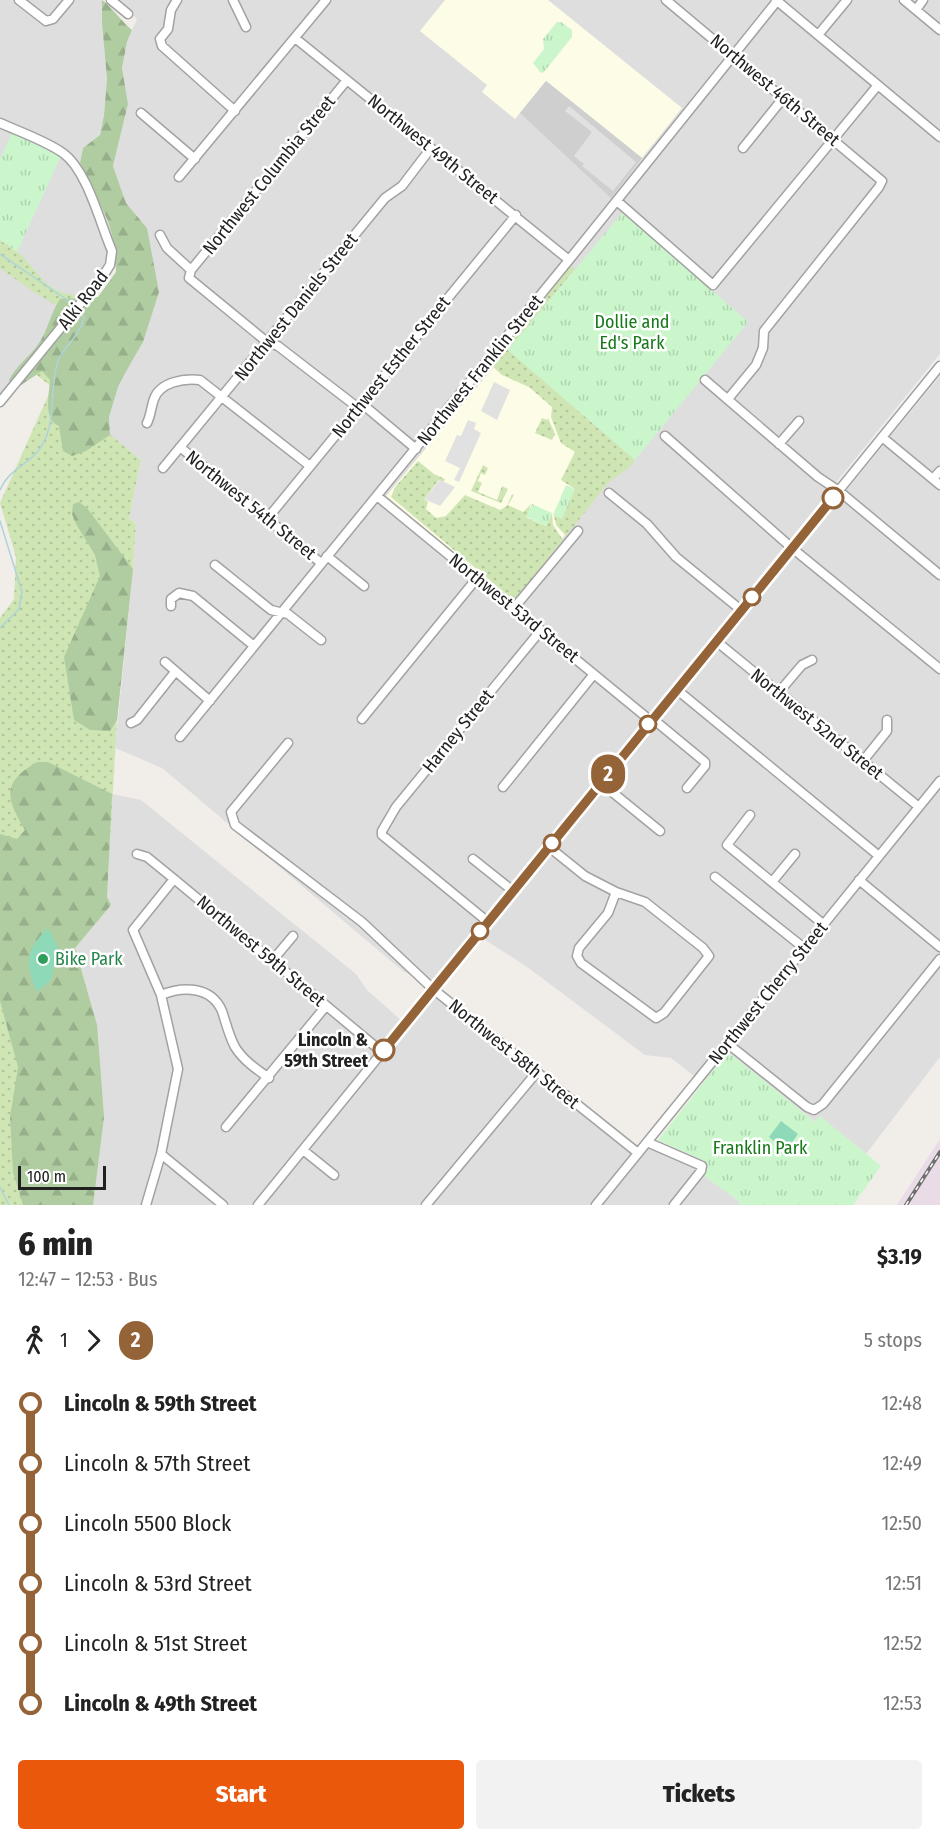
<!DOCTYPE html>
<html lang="en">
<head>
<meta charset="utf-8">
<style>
	:root { --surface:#fff; --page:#f2f2f2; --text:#222; --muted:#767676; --accent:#ea580c }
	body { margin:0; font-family:"Fira Sans Condensed",sans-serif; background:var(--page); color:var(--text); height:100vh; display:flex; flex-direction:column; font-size:22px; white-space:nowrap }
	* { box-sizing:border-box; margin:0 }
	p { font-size:20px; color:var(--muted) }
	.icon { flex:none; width:33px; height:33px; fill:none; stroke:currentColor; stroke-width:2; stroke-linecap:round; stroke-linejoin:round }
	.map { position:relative; height:1205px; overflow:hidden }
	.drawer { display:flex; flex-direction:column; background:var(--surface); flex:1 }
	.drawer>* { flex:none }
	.badge { padding:0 12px; border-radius:20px; font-size:21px; line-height:39px }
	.scale { position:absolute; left:18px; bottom:15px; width:88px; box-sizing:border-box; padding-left:6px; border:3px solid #212121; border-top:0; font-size:16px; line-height:21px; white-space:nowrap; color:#212121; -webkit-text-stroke:4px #fff; paint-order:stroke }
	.map>.badge { position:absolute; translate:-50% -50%; box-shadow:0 0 0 3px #fff }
	.legs { display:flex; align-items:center; gap:9px; height:66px; padding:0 18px; font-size:20px }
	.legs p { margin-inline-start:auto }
	.head { display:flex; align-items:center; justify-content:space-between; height:102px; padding:0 18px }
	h1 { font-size:33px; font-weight:800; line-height:45px }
	.cta { display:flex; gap:12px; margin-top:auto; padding:12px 18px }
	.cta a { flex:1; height:69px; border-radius:6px; background:var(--accent); color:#fff; font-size:24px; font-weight:800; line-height:69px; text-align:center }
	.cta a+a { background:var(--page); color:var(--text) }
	ul { padding:0 18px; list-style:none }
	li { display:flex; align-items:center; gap:21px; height:60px; font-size:22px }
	li i { display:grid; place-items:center; width:9px; height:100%; margin:0 8px; background:currentColor }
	li i::after { content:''; width:15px; height:15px; margin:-8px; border:4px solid; border-radius:50%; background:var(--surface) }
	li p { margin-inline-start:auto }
	li:first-child i { background:linear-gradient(#0000 50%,currentColor 0) }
	li:last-child i { background:linear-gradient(currentColor 50%,#0000 0) }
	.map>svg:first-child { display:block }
	.residential { fill:#dfdedf }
	.education { fill:#fdfce6 }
	.religious { fill:#cfcfcf }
	.railway { fill:#e9dce7 }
	.grass { fill:url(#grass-dots) }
	.forest { fill:url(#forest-firs) }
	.park { fill:url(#park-tufts) }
	.pitch { fill:#8ed9b8 }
	.parking { fill:#e1e1e1 }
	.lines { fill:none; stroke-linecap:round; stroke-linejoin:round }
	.stream { stroke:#aed3da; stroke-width:1.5 }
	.minor-casing { stroke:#a2a2a2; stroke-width:11 }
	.minor { stroke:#fff; stroke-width:8 }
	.rail-casing { stroke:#6f6f6f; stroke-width:4 }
	.rail { stroke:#fff; stroke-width:1.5; stroke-dasharray:4.5; stroke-linecap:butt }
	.line-1-casing { stroke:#fff; stroke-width:14 }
	.line-1 { stroke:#956338; stroke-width:9 }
	.stop-1-dot { fill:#fff; stroke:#956338; stroke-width:3 }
	.leisure-dot { fill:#2e9e5b; stroke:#fff; stroke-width:2 }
	.labels { text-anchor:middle; stroke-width:5; stroke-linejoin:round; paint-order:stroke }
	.street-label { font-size:18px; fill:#212121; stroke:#fff }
	.park-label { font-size:18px; fill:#167919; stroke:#fff }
	.leisure-label { font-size:18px; fill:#27864d; stroke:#fff; text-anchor:start }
	.stop-label { font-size:18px; font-weight:bold; fill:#212121; stroke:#fff; text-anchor:end }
</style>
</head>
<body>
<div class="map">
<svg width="940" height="1205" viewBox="0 0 940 1205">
	<defs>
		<pattern id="grass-dots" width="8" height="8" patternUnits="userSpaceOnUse" patternTransform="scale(1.5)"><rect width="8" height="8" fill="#cfe6b4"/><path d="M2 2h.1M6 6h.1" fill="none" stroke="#b1c59a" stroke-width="1.8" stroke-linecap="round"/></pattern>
		<pattern id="forest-firs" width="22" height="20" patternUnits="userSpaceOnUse" patternTransform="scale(1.5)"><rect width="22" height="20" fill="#b0cca1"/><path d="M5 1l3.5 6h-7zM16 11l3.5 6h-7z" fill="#97af8a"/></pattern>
		<pattern id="park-tufts" width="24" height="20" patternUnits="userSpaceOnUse" patternTransform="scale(1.5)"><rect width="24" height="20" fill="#cbf6cc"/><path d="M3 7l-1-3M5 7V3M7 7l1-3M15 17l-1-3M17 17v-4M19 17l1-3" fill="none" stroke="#aed3af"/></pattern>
	</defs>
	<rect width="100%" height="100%" fill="#f1eee9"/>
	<!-- residential -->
	<path class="residential" d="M0,0h102v23l5,56 -3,36 -4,20 -17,13 -3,15 28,58 7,25 1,20 -116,141z
		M116,0h824v354l-505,624 -6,2 -25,-8 -242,-204 -47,-20 18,-179 3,-45 -7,-6 12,-58 -31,-25 -1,-18 10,-33 24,-42 4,-114 -21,-25 -13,-37 15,-62 -6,-36 5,-26 10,-23z
		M940,376v681l-74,97 -46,-37 -5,5 -87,-70 -25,31 -32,-25 -26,-3 -118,-88 -46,-30z
		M112,794l29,6 215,174 11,16 34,30 25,-27 19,-1 193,154 8,-9 57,23 5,7 -3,9 35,26 -2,3h-645l-18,-257 36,-43 -4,-8z"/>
	<!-- education -->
	<path class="education" d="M445,0h103l134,108 -40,50 -96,-77 -31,38 -33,-27 5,-7 -67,-54z
		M508,350l120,106 -113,142 -5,1 -124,-103z"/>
	<!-- religious -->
	<path class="religious" d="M546,81l96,77 -31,40 -91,-85z"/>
	<!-- railway -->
	<path class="railway" d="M940,1139v66h-43z"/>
	<!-- grass -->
	<path class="grass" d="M0,240c8,6 20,12 26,20 18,21 27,36 58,35l-15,106 72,59 -12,58 7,6 -3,45 -16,151 -10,177 4,8 -36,43 22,77 7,92 -11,88h-93v-587l14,-19 2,-42 -16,-54 52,-116 -22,-17 43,-55 -41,-24 -32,-23z
		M571,266l4,3 -67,81 127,110 -5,7 -22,16 -42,53 -10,-11 -2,-9 21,-27 -14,-9 14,-28 -14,-9 -10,-26 1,-10 -23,-20 -27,-12 -10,-9 7,-12z
		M542,418l5,2 1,-2 7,16 -3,6 -17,-7z
		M418,461l16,13 11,5 -2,4 -4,-3 -15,19 4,3 -2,7 10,9 10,-2 19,-21 35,15 7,-4 5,-12 2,1 -6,10 15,7 6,-6 -7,13 9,-16 -4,15 19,8 6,-13 1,12 10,15 -48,60 -7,-1 -3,-6 -114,-96 4,-10z
		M483,465l5,3 -3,7 -4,-2 -3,8 4,2 -4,9 19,8 5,-14 6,3 -7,14 -30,-12z"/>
	<!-- forest -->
	<path class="forest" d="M102,0c6,3 21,23 30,30l-5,12 -5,26 6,36 -15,62 13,37 21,25 12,64 -16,50 -24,42 -10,33 1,18 -24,16 -14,5 -9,-5 -4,-25c-16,-6 -10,-31 -9,-46l-8,-9 -21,14 -10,-1 -2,-4c7,-14 19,-22 28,-34 11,-15 13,-32 23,-47l38,-2 18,-25 -1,-26 -7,-25 -28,-58 3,-15 17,-13 4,-20 3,-36 -5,-56z
		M79,502l8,6 46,61 -16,151 -7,11 -20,-1 -16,-10 -10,-63 36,-81 -5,-21 -19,-31 -4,-10 1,-10z
		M37,762h11l64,32 -5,103 4,8 -36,43 22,77 7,92 -11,88h-70l-10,-33 -3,-55 8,-50 -18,-66v-167l17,5 8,-9c-19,-32 -24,-47 12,-68z"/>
	<!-- park -->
	<path class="park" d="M557,22h4l11,8v7l-28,35 -3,1 -8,-10 11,-14 -1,-10z
		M12,133l49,23 -44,96 -17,-12v-81z
		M623,212l125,110 -113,138 -127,-110z
		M566,485l9,4 -13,30 -9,-4z
		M532,504l20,9 -6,13 -20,-9z
		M728,1052l87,70 5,-6 61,50 -28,39h-115l2,-3 -36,-26 4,-9 -2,-5 -48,-22z"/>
	<!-- pitch -->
	<path class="pitch" d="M48,928l10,19 -7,33 -14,12c-12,-27 -12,-43 11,-64z
		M781,1121l17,13 -12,17 -17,-14z"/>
	<!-- parking -->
	<path class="parking" d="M569,106l67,56 -23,29 -31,-25 2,-2 -10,-8 18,-24 -27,-21z
		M494,382l16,8 -13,30 -16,-9z
		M468,420l8,3 -2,6 7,4 -22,49 -5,-2 6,-12 -15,-7 12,-26 4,1z
		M440,480l15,7 -15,19 -16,-7z"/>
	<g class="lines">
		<!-- stream -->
		<path class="stream" d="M0,254l76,52
			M0,490c9,-21 25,-23 38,-39 21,-27 10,-61 20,-90 6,-16 20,-21 26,-43l-5,-9
			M0,521l22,71 -3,17 -19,19
			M0,1187l9,18"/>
		<defs>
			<path id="minor" d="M19,0l27,21 7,-2 16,-19
				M111,0l17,14
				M177,0l-6,10 -3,19 -8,10 2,7 73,65
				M233,0l13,27
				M666,0l216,181 -3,6 -115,144 -1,17 -7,17 -28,34
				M776,0l164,137
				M904,0l36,30
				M916,10l7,-10
				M818,35l29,-35
				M295,38l274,222
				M141,113l54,46
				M0,123c20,9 44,17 63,30 24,17 37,70 49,98l-2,14 -7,11 -103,126
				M743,148l41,-51
				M179,177l147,-177
				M617,201l96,84 165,-200
				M160,235l7,13 24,22 -2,8 78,64 11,4 79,61
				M191,270l156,-190
				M705,380l113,97 21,14 101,84
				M361,403l55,46
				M147,423c4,-8 4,-16 7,-24 6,-17 30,-21 46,-19l110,86
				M665,436l127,112 148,121
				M882,437l58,48
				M779,444l20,-23
				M180,447l141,116
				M163,468l222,-270 17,-12 29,-38
				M933,479l7,-8
				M609,493l38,31 29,33 65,53
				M377,496l274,225
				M267,519l249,-304
				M327,556l37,30
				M215,565l56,45 17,4 33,26
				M171,606v-7l8,-6 14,3 61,50
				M514,608l64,-77
				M716,641l203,166
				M165,662l45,39
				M676,689l203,167
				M779,692l23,-27 10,-5
				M362,719l115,-141
				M653,719l52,43v4l-18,22
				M131,723l6,-3 38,-48
				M180,737l389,-477 208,-259
				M288,743l-57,69 4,13 127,97 71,67 205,164
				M863,761l24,-30v-11
				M601,783l59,48
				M503,787l91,-113
				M750,815l-23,30 96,79
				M549,847l36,29 31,16
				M137,854l10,3 27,22 208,173
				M473,859l40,32
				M715,877l89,71
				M859,880l81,67
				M772,882l23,-28
				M616,892l29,10 58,46 6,8 -45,57 -8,5 -75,-55 -4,-7 2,-8 29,-35z
				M488,922l-106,-87v-4l14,-24 145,-177
				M272,961l21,-25
				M161,995c22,-9 50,-9 61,16 4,12 7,25 13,36 8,13 21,22 34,31
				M727,1043l80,64 7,3 9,-6 117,-145
				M226,1127l100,-121
				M647,1142l55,24 -1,5 -27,34
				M303,1150l31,25
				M161,1154l62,51
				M146,1205l15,-51 17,-85 -17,-74 -28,-65 41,-51
				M258,1205l682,-839
				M426,1205l111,-133
				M596,1205l344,-424"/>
		</defs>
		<!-- minor casing -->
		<use href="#minor" class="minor-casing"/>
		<!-- minor -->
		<use href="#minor" class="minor"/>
		<defs>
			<path id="rail" d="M906,1205l34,-53"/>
		</defs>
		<!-- rail casing -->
		<use href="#rail" class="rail-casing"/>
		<!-- rail -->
		<use href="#rail" class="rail"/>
	</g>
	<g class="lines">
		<defs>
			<path id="line-1" d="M384,1050l449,-552"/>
		</defs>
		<!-- line-1 casing -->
		<use href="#line-1" class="line-1-casing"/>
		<!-- line-1 -->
		<use href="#line-1" class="line-1"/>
	</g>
	<!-- markers -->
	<g class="stop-1-dot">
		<circle cx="833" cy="498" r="10"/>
		<circle cx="752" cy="597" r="8"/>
		<circle cx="648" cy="724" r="8"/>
		<circle cx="552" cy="843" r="8"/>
		<circle cx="480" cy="931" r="8"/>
		<circle cx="384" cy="1050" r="10"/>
	</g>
	<circle class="leisure-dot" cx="43" cy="959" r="6"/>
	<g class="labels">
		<!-- street labels -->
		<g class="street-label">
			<text transform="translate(775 90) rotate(40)" y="6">Northwest 46th Street</text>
			<text transform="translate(433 149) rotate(39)" y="6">Northwest 49th Street</text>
			<text transform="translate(269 175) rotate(-51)" y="6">Northwest Columbia Street</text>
			<text transform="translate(83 300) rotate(-52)" y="6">Alki Road</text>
			<text transform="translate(296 307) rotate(-51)" y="6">Northwest Daniels Street</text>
			<text transform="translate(391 367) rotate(-51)" y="6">Northwest Esther Street</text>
			<text transform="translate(480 370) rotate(-51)" y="6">Northwest Franklin Street</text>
			<text transform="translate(251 505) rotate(39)" y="6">Northwest 54th Street</text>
			<text transform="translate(514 608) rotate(39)" y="6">Northwest 53rd Street</text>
			<text transform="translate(817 724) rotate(39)" y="6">Northwest 52nd Street</text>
			<text transform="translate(458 731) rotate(-51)" y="6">Harney Street</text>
			<text transform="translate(261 951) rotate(40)" y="6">Northwest 59th Street</text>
			<text transform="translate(768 993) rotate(-51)" y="6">Northwest Cherry Street</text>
			<text transform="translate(514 1054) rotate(39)" y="6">Northwest 58th Street</text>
		</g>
		<!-- park labels -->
		<g class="park-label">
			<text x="632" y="328">Dollie and<tspan x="632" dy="21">Ed's Park</tspan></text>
			<text x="760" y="1154">Franklin Park</text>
		</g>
		<!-- leisure labels -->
		<g class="leisure-label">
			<text x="55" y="965">Bike Park</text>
		</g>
		<!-- stop labels -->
		<g class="stop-label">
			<text x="368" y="1046">Lincoln &amp;<tspan x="368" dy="21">59th Street</tspan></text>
		</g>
	</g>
</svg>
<div class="scale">100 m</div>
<b class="badge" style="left:608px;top:774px;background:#956338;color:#fff">2</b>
</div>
<section class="drawer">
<div class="head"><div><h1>6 min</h1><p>12:47 – 12:53 · Bus</p></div><b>$3.19</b></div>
<div class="legs"><svg class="icon" aria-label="walk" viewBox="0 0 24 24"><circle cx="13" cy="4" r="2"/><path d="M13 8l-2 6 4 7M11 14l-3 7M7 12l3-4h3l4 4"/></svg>1<svg class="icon" aria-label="forward" viewBox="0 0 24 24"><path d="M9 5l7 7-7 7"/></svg><b class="badge" style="background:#956338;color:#fff">2</b><p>5 stops</p></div>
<ul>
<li><i style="color:#956338"></i><b>Lincoln &amp; 59th Street</b><p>12:48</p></li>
<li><i style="color:#956338"></i><span>Lincoln &amp; 57th Street</span><p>12:49</p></li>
<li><i style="color:#956338"></i><span>Lincoln 5500 Block</span><p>12:50</p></li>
<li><i style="color:#956338"></i><span>Lincoln &amp; 53rd Street</span><p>12:51</p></li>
<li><i style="color:#956338"></i><span>Lincoln &amp; 51st Street</span><p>12:52</p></li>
<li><i style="color:#956338"></i><b>Lincoln &amp; 49th Street</b><p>12:53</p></li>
</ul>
<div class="cta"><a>Start</a><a>Tickets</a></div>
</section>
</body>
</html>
